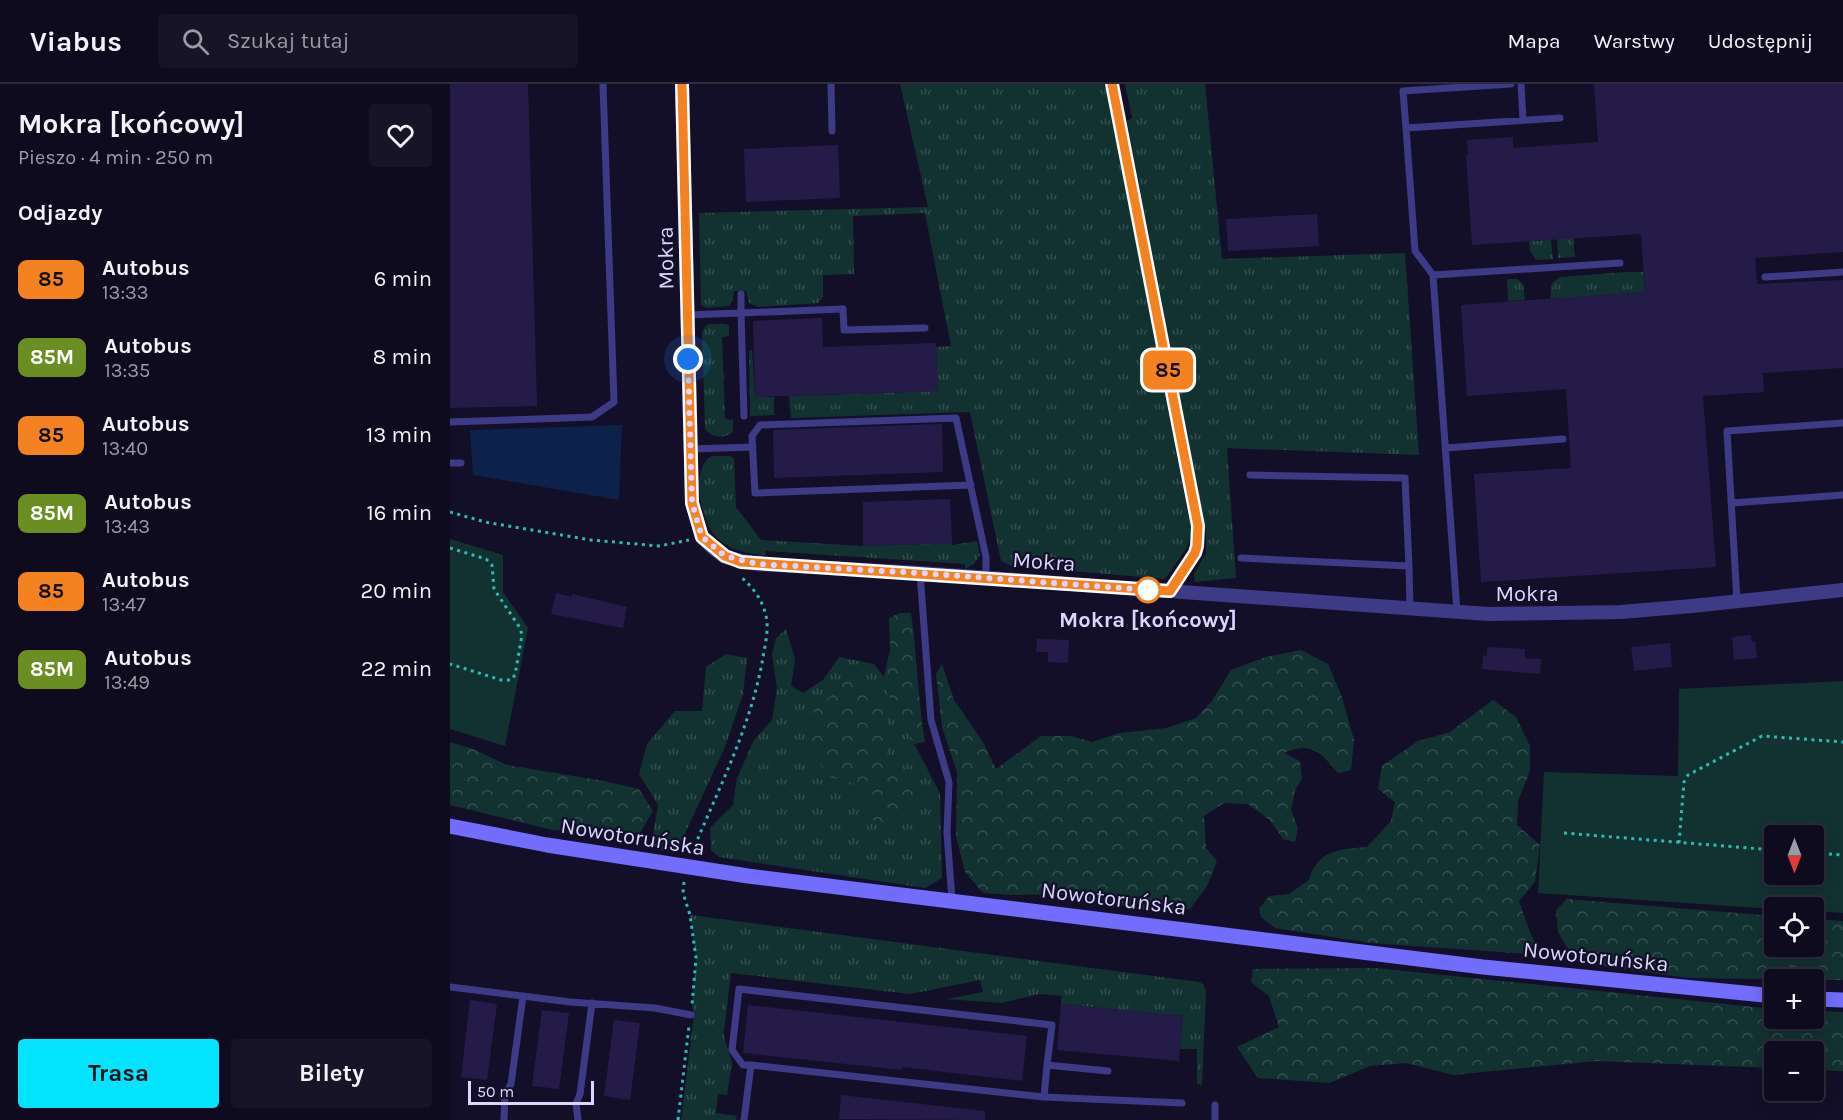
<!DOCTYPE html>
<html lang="pl">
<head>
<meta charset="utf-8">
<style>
	:root { --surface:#0f0b1e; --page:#181427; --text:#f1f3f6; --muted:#9b9ba4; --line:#2f2b3c; --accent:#02e4ff }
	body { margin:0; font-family:Karla,sans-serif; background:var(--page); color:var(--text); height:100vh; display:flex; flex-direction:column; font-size:22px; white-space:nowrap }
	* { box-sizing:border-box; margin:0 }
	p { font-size:20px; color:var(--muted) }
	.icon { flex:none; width:33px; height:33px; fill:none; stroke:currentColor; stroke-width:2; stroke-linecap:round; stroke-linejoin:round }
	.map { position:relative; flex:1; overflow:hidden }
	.panel { display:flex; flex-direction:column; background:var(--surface); width:450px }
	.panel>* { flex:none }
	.badge { padding:0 12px; border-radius:9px; font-size:21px; line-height:39px }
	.needle { width:39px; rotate:180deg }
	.fabs { position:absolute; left:1314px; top:741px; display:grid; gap:12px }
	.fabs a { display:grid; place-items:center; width:60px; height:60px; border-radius:6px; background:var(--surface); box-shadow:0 3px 15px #0003,0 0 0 2px var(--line); font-size:30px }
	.scale { position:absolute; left:18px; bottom:15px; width:126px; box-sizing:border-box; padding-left:6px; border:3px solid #dbd6ff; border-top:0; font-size:16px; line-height:21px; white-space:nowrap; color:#dbd6ff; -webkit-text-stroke:4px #140f28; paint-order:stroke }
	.you { position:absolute; width:30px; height:30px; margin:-15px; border:4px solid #fff; border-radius:50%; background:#1a73e8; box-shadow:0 0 0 9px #1a73e833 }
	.map>.badge { position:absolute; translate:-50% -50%; box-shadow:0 0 0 3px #fff }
	h2 { padding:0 18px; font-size:22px; line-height:54px }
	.round { display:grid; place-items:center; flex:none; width:63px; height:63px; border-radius:6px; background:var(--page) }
	.head { display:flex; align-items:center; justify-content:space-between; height:102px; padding:0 18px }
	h1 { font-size:28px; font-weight:700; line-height:45px }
	.action { display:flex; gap:12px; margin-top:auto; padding:12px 18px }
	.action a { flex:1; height:69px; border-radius:6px; background:var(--accent); color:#111; font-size:24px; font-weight:700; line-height:69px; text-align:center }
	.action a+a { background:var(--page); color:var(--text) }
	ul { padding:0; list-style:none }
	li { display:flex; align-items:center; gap:18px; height:78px; padding:0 18px }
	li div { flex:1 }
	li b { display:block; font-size:22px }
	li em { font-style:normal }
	li .badge { min-width:66px; font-weight:700; text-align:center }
	header { display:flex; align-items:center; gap:36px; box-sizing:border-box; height:84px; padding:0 30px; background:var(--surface); border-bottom:2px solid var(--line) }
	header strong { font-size:28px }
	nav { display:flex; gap:33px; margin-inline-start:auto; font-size:21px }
	.search { width:420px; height:54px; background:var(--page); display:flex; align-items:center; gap:15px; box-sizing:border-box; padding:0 21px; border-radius:6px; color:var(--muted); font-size:22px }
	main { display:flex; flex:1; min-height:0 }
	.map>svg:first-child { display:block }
	.grass { fill:url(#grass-tufts) }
	.forest { fill:url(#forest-crowns) }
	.garden { fill:#123231; fill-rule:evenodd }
	.water { fill:#0c224a }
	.building { fill:#251b49 }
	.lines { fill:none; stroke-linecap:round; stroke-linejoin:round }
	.path { stroke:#2ebbb4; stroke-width:3; stroke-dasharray:3 4.5; stroke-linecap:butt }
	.lane { stroke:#3d3a87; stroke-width:7 }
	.street { stroke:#3d3a87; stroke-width:14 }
	.secondary { stroke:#726dff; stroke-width:15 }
	.line-casing { stroke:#fff; stroke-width:14 }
	.line { stroke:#f58220; stroke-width:9 }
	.walk { stroke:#dbd6ff; stroke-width:6; stroke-dasharray:0 10.8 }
	.stop-dot { fill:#fff; stroke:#f58220; stroke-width:3 }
	.labels { text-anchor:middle; stroke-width:4.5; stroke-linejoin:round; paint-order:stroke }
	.street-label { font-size:22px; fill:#dbd6ff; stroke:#140f28 }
	.stop-label { font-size:22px; font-weight:bold; fill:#dbd6ff; stroke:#140f28 }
</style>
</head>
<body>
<header>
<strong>Viabus</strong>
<div class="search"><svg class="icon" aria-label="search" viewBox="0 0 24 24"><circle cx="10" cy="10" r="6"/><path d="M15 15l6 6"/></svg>Szukaj tutaj</div>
<nav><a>Mapa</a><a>Warstwy</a><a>Udostępnij</a></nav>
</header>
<main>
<section class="panel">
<div class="head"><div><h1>Mokra [końcowy]</h1><p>Pieszo · 4 min · 250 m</p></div><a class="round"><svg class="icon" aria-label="heart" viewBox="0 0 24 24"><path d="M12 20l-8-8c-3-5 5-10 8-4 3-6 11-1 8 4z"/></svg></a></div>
<h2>Odjazdy</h2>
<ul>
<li><span class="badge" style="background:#f58220;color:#111">85</span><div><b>Autobus</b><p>13:33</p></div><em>6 min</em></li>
<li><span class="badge" style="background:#6b8e23;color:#fff">85M</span><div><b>Autobus</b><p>13:35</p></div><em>8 min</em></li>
<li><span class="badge" style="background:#f58220;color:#111">85</span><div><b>Autobus</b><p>13:40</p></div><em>13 min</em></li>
<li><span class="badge" style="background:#6b8e23;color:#fff">85M</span><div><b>Autobus</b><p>13:43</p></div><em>16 min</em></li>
<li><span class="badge" style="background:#f58220;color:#111">85</span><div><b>Autobus</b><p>13:47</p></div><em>20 min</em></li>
<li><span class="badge" style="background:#6b8e23;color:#fff">85M</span><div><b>Autobus</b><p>13:49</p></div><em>22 min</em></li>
</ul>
<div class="action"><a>Trasa</a><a>Bilety</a></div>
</section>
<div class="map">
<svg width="1393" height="1036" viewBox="0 0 1393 1036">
	<defs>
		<pattern id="grass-tufts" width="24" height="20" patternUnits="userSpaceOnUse" patternTransform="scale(1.5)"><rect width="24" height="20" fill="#123231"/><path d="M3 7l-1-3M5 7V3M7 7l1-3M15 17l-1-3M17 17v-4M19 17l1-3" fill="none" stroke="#344f50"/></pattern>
		<pattern id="forest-crowns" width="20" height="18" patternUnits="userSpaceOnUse" patternTransform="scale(1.5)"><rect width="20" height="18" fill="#123231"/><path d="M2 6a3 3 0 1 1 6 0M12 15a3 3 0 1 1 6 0" fill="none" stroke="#344f50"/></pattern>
	</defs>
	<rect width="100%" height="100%" fill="#140f28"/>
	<!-- grass -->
	<path class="grass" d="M450,0h203l4,7 84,439 -3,16 -23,33 -153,-13 -11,-5 -31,-149 -179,6 -2,-22 149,-5 -2,-44 15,-1 -26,-133 -72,3 1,58 -31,1v22l-5,6 -60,4 -9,-4 -3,-12h-12l-1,9 -4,6 -22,2 -6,-3 -2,-92 229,-6z
		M675,0h80l17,175 183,-6 14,202 -192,-7 9,130 -41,4 -1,-8 12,-21v-21l-79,-411 5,-3z
		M1123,154l2,19 -17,1 -1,-19z
		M1101,156l2,19 -17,1 -6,-10 -1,-9z
		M1177,188h16l2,20 -95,7 2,-16 8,-6z
		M1057,195h10l6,5 2,16 -17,1z
		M258,240h18l3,2v10l-7,1 3,82 8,1v12c-8,7 -24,6 -28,-4l-3,-95 2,-5z
		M299,266h3l3,47h19v18l-24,1z
		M262,372h18l4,3 2,48 25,33 102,6 89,-3v2l25,-4 3,14 -6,9 -9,5v-5l-199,-13 -1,4c-18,-1 -35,-5 -48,-17 -16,-15 -28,-71 -5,-82z
		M336,545l9,30 -4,27 12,7 20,-13 16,-23 35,7 10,13 4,17 52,99 2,85 -17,10 -206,-31 -8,-7 -1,-22 23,-23 4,-27 17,-38 18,-20 5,-32 -5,-34 4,-16z
		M276,570l21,4 -4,36 -18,53 -44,95 -19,9 -9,-16 5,-30 -19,-31 8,-30 28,-33h27l4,-44z
		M240,831l509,67 5,3 2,7 -4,93 -5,-1v-35h-17l3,-33 -122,-12 1,-8 -23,-2 -38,9 -54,-4 36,-7 -3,-12 -70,14 -179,-21 -7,58v6l8,26 -5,32 -9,-1 -2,19 21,3 -1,4h-55l13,-106 -2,-10 4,-46z"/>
	<!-- forest -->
	<path class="forest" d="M450,529h11c6,43 7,87 14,129l-11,2 -26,-50 -4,-17 6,-27 -1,-32z
		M851,566l27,14 14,33 12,43 -3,30 -13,3c-18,-21 -26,-32 -54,-20l16,8 2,17 -7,13 -4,19 7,18 -3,14 -12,-3 -13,-19 -22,-16 -24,-1 -20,13 2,32 11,13 -10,25 -17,23 -45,1 -89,-16 -44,1 -29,-2 -18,-21 -9,-36 1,-64 -15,-45 -6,-53 6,-10 12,36 29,42 13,27 45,-33h30l21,6 28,-9 47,-5 29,-10 16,-17 19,-31 35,-13z
		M410,589l11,10 17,40 -6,24 15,16 18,26 -6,18 -15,10 -13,5 -10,-2 -4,-19 -8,-16 -30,-8 -16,-24 -3,-21 4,-22 17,-14 15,-22z
		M1043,616l23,17 14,29v25l-12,30 -1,24 23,20 -5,37 -16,19 11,31 7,14 -7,8 -159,-11 -96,-15 -14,-11 -2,-8 10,-13 20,-2 20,-14c8,-30 31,-31 58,-33l24,-26 4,-19 -17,-13 4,-23 36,-25 32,-9z
		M0,658l23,7 34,16 97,16 35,8 14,22 -13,22 -87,-3 -103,-25z
		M1117,815l207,17v30h40v-27l29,2v59l-154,-2 -102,-14 -17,-11 -12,-21 -2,-22z
		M926,884l398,41v9h40v-7l29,1v59l-29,-1v-18h-40v16l-178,-7 -143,14 -47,-12 -36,3 -41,17 -71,-5 -21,-31 42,-20 -10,-31 -18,-14 2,-13z"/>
	<!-- garden -->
	<path class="garden" d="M0,455l53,16v37l25,36 -23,118 -55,-17z
		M1393,597v232l-29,-2v-3l-40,1 -236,-16 6,-121 134,4 1,-87zM1324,752h40v38h-40z"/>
	<!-- water -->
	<path class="water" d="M172,341l-3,75 -146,-25 -3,-45z"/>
	<!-- building -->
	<path class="building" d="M0,0h78l9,322 -87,2z
		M1144,0h249v168l-88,6 2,26 86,-4v88l-80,5 1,19 -61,4 13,171 -235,15 -7,-108 97,-6 -5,-79 -99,7 -6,-91 184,-13 -4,-58 -169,11 -6,-90 2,-1 -1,-14 46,-3v11l85,-6z
		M388,61l2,53 -94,4 -2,-53z
		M867,130l2,32 -91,5 -2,-32z
		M372,234l1,29 113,-4 2,48 -183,6 -2,-76z
		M492,340l1,48 -169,6 -1,-48z
		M500,415l2,44 -89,3v-44z
		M106,509l16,4v-3l55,13 -4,21 -72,-14z
		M1301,551l1,7h3l2,16 -23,2 -2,-23z
		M587,555l32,1 -1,23 -20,-1v-10h-12z
		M1220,559l2,24 -38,4 -3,-24z
		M1037,563l38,2v9l16,1 -1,15 -58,-5 1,-14 4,1z
		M20,916l27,4 -10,76 -26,-3z
		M611,920l122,12 -4,45 -122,-11z
		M298,921l279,31 -5,45 -120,-14v3l-159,-17z
		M92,926l27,3 -10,76 -27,-3z
		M164,936l26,3 -10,77 -26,-4z
		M391,1011l144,16v9l-146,-1z"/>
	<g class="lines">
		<!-- path -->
		<path class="path" d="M0,428l35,10 106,18 68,6 30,-6
			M0,464l36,11 6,6 2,24 26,39 2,7 -7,40 -4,5h-10l-51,-16
			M1114,749l210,17
			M1229,759l5,-61 4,-7 74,-39 81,6
			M250,769l-4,-10c25,-59 54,-117 66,-180 2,-13 6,-28 5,-41 -2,-19 -13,-34 -27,-46
			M1364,769l29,2
			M234,798l-1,11 7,22 6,43 -4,47
			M228,1036l11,-94"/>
		<!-- lane -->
		<path class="lane" d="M381,0l1,47
			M662,0l86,442c1,27 -13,43 -27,65
			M1071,0l2,36
			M956,44l-3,-37 108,-7
			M983,191l-18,-24 -9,-123 154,-10
			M1315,193l78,-5
			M291,210v19l102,-4 1,21 81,-2
			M237,231l54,-2 3,103
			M0,338l142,-5 22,-15 -11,-318
			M996,364l117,-9
			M240,365l63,-2
			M0,379h11
			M800,391l155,3 4,88
			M521,401l-216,8 -3,-57 8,-11 196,-7 30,139v21
			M1281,419l112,-8
			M791,474l168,8 1,43
			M470,489l11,147 18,62 -2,51 5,67
			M1287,517l-10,-170 116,-8
			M1007,528l-24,-337 187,-12
			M0,903l120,15 85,6 36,7
			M301,981h-8l-11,-15 7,-61 313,36 -5,40
			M594,1013l3,-32 61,6
			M54,1036l1,-26 6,-10 12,-88
			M128,1036l-2,-16 4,-10 12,-91
			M294,1036l7,-55 293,32 138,6
			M765,1036v-15"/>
		<!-- street -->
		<path class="street" d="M232,0l10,419 10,34 12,12 11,8 32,7 163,9 568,41 133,-2 71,-6 151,-16"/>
		<!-- secondary -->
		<path class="secondary" d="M0,742l97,19 201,31 735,91 291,29
			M1364,915l29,1"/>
	</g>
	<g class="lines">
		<defs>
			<path id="line" d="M232,0l10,419 10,34 23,19 16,6 429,29 25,-38 2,-7 1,-20 -86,-442"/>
		</defs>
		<!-- line casing -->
		<use href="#line" class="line-casing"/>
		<!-- line -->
		<use href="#line" class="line"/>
		<!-- walk -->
		<path class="walk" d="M238,275l4,144 10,34 23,19 32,8 163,9 228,17"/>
	</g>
	<!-- markers -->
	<circle class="stop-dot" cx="698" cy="506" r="12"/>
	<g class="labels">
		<!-- street labels -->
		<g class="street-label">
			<text transform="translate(215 174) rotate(-91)" y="8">Mokra</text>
			<text transform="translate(594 477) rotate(4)" y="8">Mokra</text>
			<text x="1077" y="517">Mokra</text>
			<text transform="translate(183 752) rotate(9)" y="8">Nowotoruńska</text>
			<text transform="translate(664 814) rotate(7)" y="8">Nowotoruńska</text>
			<text transform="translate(1146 872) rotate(6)" y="8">Nowotoruńska</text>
		</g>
		<!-- stop labels -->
		<g class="stop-label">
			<text x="698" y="543">Mokra [końcowy]</text>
		</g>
	</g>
</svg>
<div class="fabs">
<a><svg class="needle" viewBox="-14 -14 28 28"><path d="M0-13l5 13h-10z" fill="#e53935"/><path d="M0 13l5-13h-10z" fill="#9b9ba4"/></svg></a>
<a><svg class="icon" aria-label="locate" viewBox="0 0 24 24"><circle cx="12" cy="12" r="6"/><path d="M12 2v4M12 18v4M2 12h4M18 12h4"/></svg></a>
<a>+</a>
<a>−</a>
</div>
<div class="scale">50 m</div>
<div class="you" style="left:238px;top:275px"></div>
<b class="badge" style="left:718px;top:286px;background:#f58220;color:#111">85</b>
</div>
</main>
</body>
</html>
